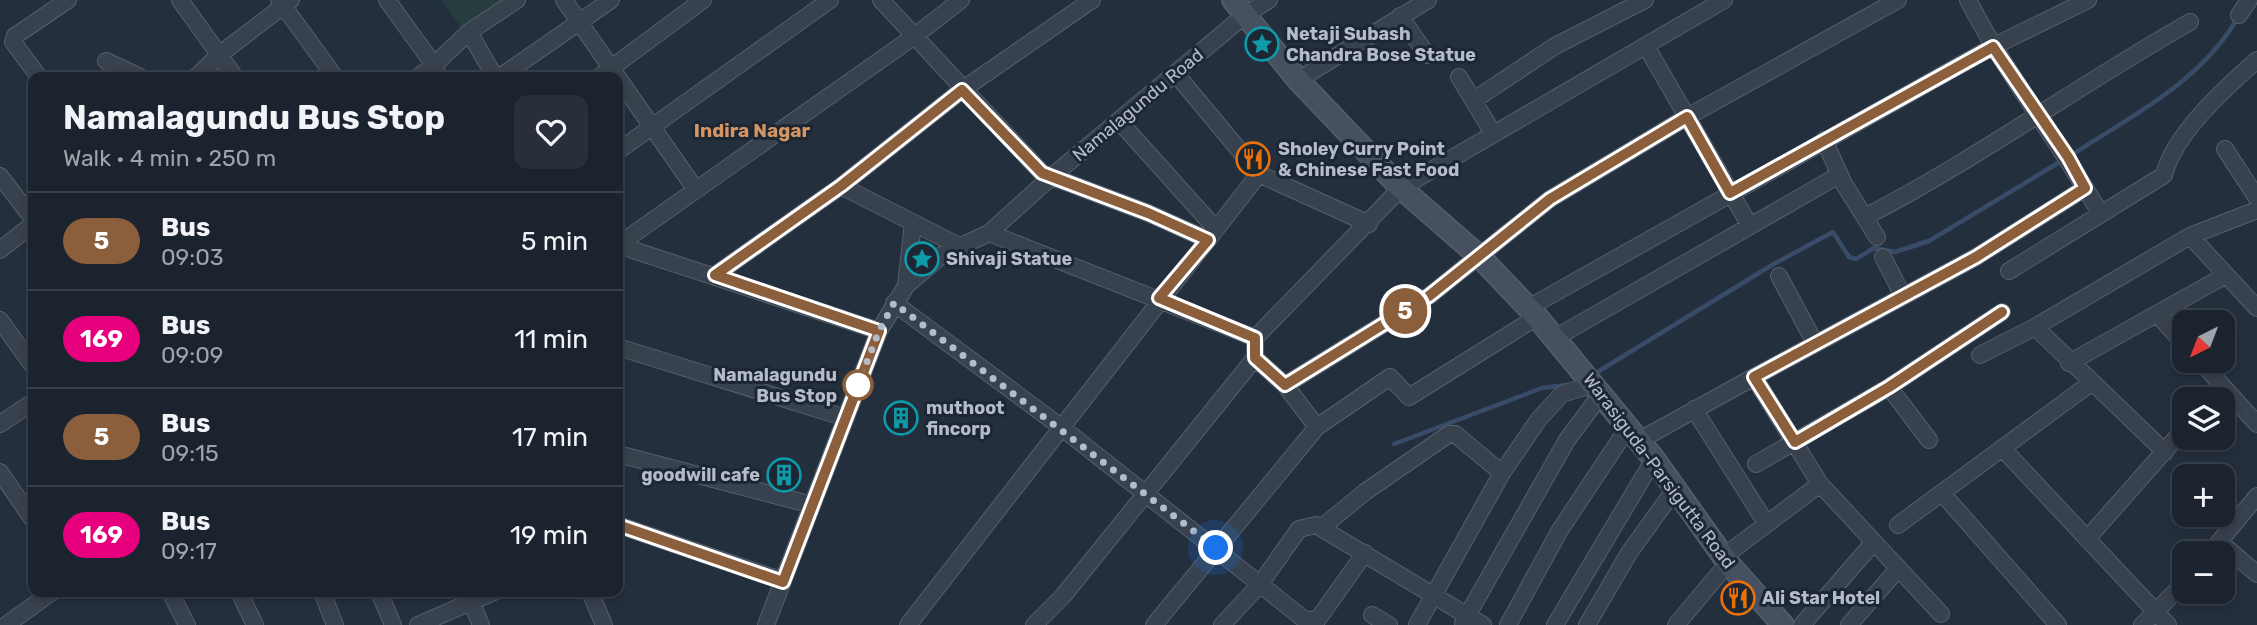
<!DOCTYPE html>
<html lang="en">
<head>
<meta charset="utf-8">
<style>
	:root { --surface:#1b232e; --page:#282f3a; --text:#f1f3f6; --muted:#a0a4aa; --line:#39404a }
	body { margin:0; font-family:Rubik,sans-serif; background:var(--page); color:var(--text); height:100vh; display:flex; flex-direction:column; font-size:26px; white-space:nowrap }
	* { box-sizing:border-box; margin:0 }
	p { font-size:23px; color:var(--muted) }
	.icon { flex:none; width:38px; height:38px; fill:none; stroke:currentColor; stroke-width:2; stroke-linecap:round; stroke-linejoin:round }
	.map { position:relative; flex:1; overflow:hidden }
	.sheet { position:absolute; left:28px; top:72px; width:595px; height:525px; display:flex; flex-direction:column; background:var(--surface); border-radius:14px; box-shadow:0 4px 10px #0003,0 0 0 2px var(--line) }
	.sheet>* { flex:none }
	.badge { padding:0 14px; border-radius:23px; font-size:24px; line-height:46px }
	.needle { width:46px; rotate:222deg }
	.fabs { position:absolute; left:2172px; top:310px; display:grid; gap:14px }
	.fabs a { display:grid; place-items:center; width:63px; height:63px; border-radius:14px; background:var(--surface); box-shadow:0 4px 10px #0003,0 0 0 2px var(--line); font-size:35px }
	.you { position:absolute; width:35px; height:35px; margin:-18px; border:5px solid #fff; border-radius:50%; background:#1a73e8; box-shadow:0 0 0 10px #1a73e833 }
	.map>.badge { position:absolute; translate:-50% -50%; box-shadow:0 0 0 4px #fff }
	.round { display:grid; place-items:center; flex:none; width:74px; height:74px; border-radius:14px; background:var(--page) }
	.head { display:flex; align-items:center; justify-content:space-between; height:119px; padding:0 35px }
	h1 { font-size:33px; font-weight:700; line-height:52px }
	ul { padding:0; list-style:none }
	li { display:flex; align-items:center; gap:21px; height:98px; padding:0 35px; border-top:2px solid var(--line) }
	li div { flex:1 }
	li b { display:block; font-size:26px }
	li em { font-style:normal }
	li .badge { min-width:77px; font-weight:700; text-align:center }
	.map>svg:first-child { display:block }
	.green { fill:#263c3f }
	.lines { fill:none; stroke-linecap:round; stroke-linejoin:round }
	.stream { stroke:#394c67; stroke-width:4.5 }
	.street-casing { stroke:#565f6c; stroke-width:18 }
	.secondary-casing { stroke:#565f6c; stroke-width:24 }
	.street { stroke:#38414e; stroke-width:16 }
	.secondary { stroke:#465061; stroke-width:21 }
	.line-casing { stroke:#fff; stroke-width:16 }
	.line { stroke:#8b5e3c; stroke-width:10 }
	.walk { stroke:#b4bcc9; stroke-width:7; stroke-dasharray:0 12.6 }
	.stop-dot { fill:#fff; stroke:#8b5e3c; stroke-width:3.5 }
	.labels { text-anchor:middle; stroke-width:6; stroke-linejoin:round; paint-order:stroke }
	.poi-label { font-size:18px; font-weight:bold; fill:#b4bcc9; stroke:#1d2633; text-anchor:start }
	.street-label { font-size:18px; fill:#b4bcc9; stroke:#1d2633 }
	.stop-label { font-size:18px; font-weight:bold; fill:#b4bcc9; stroke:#1d2633; text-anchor:end }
	.neighbourhood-label { font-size:19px; font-weight:bold; fill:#d59563; stroke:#1d2633 }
</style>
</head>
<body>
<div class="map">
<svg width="2257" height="625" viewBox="0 0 2257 625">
	<rect width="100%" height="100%" fill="#242f3e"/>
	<!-- green -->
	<path class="green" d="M441,0h63l-41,30z"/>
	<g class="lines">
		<!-- stream -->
		<path class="stream" d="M2073,154c60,-39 127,-72 164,-135
			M1599,371l173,-106 61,-33 16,25 7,2 18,-11 21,4 34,-11 134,-81
			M1394,444l148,-56 24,-3"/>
		<defs>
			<path id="street" d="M180,0l55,77
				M279,0l56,77
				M387,0l47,65 35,-33 48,-32
				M564,0l132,190
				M881,0l161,173 106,40 60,27
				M1968,0c38,74 90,140 132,213
				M2239,15l10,-15
				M1400,16l27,39
				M469,32l26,45
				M1646,46l104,180
				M106,61l34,16
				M1176,74l83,100 110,50
				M39,77l-26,-35 2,-6 53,-36
				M196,77l23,-22 72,-55
				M418,77l16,-12 5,12
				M500,77l111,-77
				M599,77l104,-77
				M1459,77l34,56
				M1298,80l130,-80
				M1474,100l81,-54 90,-46
				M1119,121l97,108
				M1824,140l20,44 33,53
				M2225,149l32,49
				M618,151l212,-151
				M0,176l33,43
				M841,186l120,61
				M1865,217c112,-58 214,-132 325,-195
				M989,233l266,105 146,-150 323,-188
				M2190,236l67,72
				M618,245l298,-210 45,-35
				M618,245l261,86
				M0,250l33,-26
				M1883,257l20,39
				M2009,271l155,-96c10,-41 61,-87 93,-115
				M715,275l126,-89 121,-96 130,-90
				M1779,276l36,67
				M906,286l7,-63
				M894,303l167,124 244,193 13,-1 47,-66
				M1528,308l464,-261 96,-47
				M2158,315l26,29
				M0,320l33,46
				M2035,327l130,125
				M1555,338l284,-163
				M618,347l228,71
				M1980,355l55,-28 155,-91 67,-26
				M1255,358l30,27 32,42
				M2199,360l58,64
				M2069,363l157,-88
				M1754,377l222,-120 109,-69
				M1285,385l144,-89 121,-97 137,-82 211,-117
				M1889,387l40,53
				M1694,409l72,114
				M0,424l33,-22
				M1640,440l114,-63 66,107 -97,73
				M2003,449l165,176
				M618,454l194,51
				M1756,464l133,-77 113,-75
				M0,472l33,48
				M1820,484l121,130
				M1942,493l116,132
				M618,525l165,56
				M1898,525l193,-142
				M1321,528l44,-36 84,-58h6l47,39
				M2087,539l97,-110
				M2220,542l37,32
				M2210,553l47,-57
				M170,592l17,33
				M239,592l16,33
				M322,592l13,33
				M379,592l14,33
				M467,592l14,33
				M590,592l14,33
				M1372,615l17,10
				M1463,623l104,-183 35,-47
				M6,625l46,-33
				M418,625l76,-33
				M766,625l113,-294 27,-45 36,-31 47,-22 61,-55 195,-163 24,-15
				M908,625l351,-451
				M1034,625l29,-29 192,-238v-20
				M1154,625l163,-198 73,-50 19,20 128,-80
				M1222,625l39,-42 38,-54 17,-4 167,100
				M1417,625l85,-152 37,-54 23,-25 32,-10
				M1508,625l52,-95 69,-104
				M1555,625l99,-166
				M1587,625l42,-72 46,-64
				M1676,625l52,-62
				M1802,625l71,-82
				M1849,625l49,-56
				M2142,625l42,-42"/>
			<path id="secondary" d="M1233,0l65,80 103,108 79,69 57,60 117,142 74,104 55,62"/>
		</defs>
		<!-- street casing -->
		<use href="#street" class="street-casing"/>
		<!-- secondary casing -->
		<use href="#secondary" class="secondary-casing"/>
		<!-- street -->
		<use href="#street" class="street"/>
		<!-- secondary -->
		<use href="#secondary" class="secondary"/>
	</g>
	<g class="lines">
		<defs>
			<path id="line" d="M618,525l165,57 96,-251 -164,-56 126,-89 121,-96 80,83 106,40 60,27 -49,58 96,40v20l30,27 144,-89 121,-97 137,-82 43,76 263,-146 75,110 17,31 -109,69 -222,120 41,65 94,-55 113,-75"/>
		</defs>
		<!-- line casing -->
		<use href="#line" class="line-casing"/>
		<!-- line -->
		<use href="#line" class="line"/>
		<!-- walk -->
		<path class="walk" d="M858,385l21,-54 15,-28 322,245"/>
	</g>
	<!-- icons -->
	<defs>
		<symbol id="sight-ring" viewBox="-11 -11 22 22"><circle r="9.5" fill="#1d2633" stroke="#0f9aa8" stroke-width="1.5"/><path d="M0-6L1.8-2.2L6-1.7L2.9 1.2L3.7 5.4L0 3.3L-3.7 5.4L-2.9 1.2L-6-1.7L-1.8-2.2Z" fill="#0f9aa8"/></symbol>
		<symbol id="restaurant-ring" viewBox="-11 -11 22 22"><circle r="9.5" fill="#1d2633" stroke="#e8710a" stroke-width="1.5"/><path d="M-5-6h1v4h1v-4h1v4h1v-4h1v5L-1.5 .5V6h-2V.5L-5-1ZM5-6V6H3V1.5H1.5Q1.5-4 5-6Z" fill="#e8710a"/></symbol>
		<symbol id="building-ring" viewBox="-11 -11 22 22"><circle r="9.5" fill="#1d2633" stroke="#0f9aa8" stroke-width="1.5"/><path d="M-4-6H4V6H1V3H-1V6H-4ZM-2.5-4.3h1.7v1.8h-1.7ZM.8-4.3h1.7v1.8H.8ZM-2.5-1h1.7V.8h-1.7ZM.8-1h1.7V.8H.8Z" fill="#0f9aa8"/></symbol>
	</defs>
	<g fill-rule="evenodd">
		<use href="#sight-ring" x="1243" y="25" width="38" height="38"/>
		<use href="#restaurant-ring" x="1234" y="140" width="38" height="38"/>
		<use href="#sight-ring" x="903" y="240" width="38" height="38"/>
		<use href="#building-ring" x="882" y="399" width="38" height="38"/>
		<use href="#building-ring" x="765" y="456" width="38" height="38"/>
		<use href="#restaurant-ring" x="1719" y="579" width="38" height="38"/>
	</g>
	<!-- markers -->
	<circle class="stop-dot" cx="858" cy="385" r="14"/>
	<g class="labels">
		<!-- poi labels -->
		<g class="poi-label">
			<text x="1286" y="40">Netaji Subash<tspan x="1286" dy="21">Chandra Bose Statue</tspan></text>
			<text x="1278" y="155">Sholey Curry Point<tspan x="1278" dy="21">&amp; Chinese Fast Food</tspan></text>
			<text x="946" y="265">Shivaji Statue</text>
			<text x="926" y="414">muthoot<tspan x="926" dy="21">fincorp</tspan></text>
			<text x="760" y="481" text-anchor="end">goodwill cafe</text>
			<text x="1762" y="604">Ali Star Hotel</text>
		</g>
		<!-- street labels -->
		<g class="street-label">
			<text transform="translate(1138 105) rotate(-40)" y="6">Namalagundu Road</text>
			<text transform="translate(1659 471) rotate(53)" y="6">Warasiguda-Parsigutta Road</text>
		</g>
		<!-- stop labels -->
		<g class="stop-label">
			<text x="837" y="381">Namalagundu<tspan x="837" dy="21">Bus Stop</tspan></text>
		</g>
		<!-- neighbourhood labels -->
		<g class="neighbourhood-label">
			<text x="752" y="137">Indira Nagar</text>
		</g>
	</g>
</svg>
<div class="fabs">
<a><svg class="needle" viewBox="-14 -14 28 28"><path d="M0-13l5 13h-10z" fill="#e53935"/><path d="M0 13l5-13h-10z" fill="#a0a4aa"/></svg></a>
<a><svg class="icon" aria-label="layers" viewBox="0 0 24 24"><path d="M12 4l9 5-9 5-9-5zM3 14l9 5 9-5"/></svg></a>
<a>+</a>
<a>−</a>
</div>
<div class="you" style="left:1216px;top:548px"></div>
<b class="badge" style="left:1405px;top:311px;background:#8b5e3c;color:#fff">5</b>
<section class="sheet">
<div class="head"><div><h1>Namalagundu Bus Stop</h1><p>Walk · 4 min · 250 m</p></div><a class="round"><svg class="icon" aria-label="heart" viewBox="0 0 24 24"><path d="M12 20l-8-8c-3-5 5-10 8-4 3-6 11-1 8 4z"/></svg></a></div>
<ul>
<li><span class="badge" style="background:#8b5e3c;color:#fff">5</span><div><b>Bus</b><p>09:03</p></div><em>5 min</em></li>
<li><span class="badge" style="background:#e6007e;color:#fff">169</span><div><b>Bus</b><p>09:09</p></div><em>11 min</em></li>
<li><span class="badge" style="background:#8b5e3c;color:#fff">5</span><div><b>Bus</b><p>09:15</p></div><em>17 min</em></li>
<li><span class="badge" style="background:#e6007e;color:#fff">169</span><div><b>Bus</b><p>09:17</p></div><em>19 min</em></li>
</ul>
</section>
</div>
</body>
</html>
